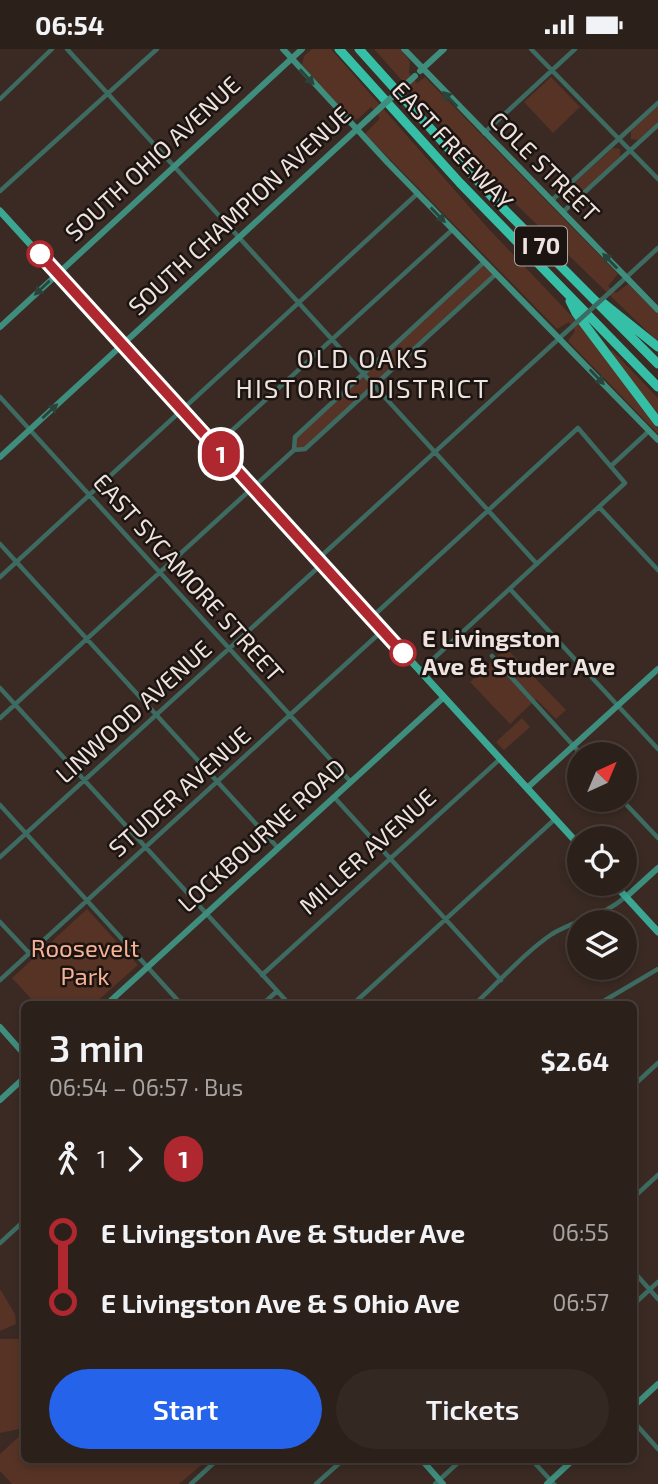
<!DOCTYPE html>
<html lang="en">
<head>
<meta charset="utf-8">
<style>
	:root { --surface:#2c201a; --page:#342823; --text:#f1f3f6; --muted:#a6a3a2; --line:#483e39; --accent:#2563eb }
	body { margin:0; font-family:"Exo 2",sans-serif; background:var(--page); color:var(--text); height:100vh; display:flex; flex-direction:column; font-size:26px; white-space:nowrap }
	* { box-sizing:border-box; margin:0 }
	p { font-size:23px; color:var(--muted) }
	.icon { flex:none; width:38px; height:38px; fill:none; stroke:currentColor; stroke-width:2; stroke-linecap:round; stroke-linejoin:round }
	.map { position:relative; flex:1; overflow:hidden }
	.drawer { position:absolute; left:21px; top:952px; width:616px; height:462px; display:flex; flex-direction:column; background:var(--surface); border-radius:10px; box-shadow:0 4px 10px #0003,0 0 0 2px var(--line) }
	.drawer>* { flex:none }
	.badge { padding:0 14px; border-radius:23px; font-size:24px; line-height:46px }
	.needle { width:46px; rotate:44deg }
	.controls { position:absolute; left:567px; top:693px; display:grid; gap:14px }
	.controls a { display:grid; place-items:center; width:70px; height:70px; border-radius:50%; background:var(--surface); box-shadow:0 4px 10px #0003,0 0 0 2px var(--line); font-size:35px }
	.map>.badge { position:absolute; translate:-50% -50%; box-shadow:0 0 0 4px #fff }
	.legs { display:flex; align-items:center; gap:10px; height:77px; padding:0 28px; font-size:23px }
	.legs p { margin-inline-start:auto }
	.summary { display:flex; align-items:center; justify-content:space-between; height:119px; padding:0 28px }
	h1 { font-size:38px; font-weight:600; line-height:52px }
	.primary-button { display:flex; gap:14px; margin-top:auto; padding:14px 28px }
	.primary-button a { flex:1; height:80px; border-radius:42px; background:var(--accent); color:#fff; font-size:28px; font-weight:600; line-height:80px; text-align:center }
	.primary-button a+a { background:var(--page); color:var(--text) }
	ul { padding:0 28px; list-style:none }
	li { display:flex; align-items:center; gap:24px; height:70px; font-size:26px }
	li i { display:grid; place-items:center; width:10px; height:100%; margin:0 9px; background:currentColor }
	li i::after { content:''; width:18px; height:18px; margin:-9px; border:5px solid; border-radius:50%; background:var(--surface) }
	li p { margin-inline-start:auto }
	li:first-child i { background:linear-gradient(#0000 50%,currentColor 0) }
	li:last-child i { background:linear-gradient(currentColor 50%,#0000 0) }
	.status { display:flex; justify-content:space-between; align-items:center; height:49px; padding:0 35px; background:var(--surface); direction:ltr }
	.status svg { height:19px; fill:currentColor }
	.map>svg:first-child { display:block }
	.green { fill:#563325 }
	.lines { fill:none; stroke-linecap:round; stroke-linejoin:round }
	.street { stroke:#3d6b61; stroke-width:4.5 }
	.secondary { stroke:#3e8d7d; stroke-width:6 }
	.primary { stroke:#3ba792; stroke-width:7 }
	.highway { stroke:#35bfa6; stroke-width:9 }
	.street-bridge { stroke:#3d6b61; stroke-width:4.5 }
	.secondary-bridge { stroke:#3e8d7d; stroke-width:6 }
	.oneway { fill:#2a443c }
	.line-1-casing { stroke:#fff; stroke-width:16 }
	.line-1 { stroke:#af272f; stroke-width:10 }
	.stop-1-dot { fill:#fff; stroke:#af272f; stroke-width:3.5 }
	.labels { text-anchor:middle; stroke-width:5; stroke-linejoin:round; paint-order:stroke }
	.shield { fill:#1c1411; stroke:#afa5a1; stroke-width:2 }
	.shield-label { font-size:23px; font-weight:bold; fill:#eee3df }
	.street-label { font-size:24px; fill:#eee3df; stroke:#1c1411 }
	.stop-label { font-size:24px; font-weight:bold; fill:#eee3df; stroke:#1c1411; text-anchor:start }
	.park-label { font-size:24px; fill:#f7b195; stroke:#1c1411 }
	.neighbourhood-label { font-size:26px; letter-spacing:2px; fill:#eee3df; stroke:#1c1411 }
</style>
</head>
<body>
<div class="status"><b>06:54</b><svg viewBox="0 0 49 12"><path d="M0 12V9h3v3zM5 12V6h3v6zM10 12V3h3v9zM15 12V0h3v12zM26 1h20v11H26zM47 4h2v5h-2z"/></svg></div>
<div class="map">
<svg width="658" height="1435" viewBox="0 0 658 1435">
	<rect width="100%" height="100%" fill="#3a2a23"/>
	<!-- green -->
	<path class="green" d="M312,0h19l156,178 96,101 75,101v5l-90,-93 7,-10 -6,-9 -12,7 -192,-195 15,-16 -9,-11 -13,12 -6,1 -50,-55 2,-9z
		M374,0h26l10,12 -1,12 8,10 8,-6 193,197 -10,12 8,7 12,-9 30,30v28l-169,-164z
		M551,28l29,30 -27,26 -29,-31z
		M658,57v16l-20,18 -7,-1v-8z
		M613,99l7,1v8l-49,45 -8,-1 -1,-7z
		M483,215l11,11 -191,174h-8l1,-12z
		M612,301l46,48v18l-48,-64z
		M506,599l60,62 -10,9 -20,-20 -26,25 -40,-42z
		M522,669l8,9 -26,23 -8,-8z
		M87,860l51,56 -44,39h-58l-24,-26z
		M0,1240l15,25 1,10 -16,7z
		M0,1290h24v89l-24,5z
		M24,1383v27l183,1 -28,24h-167l-12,-13v-17z"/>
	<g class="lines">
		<!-- street -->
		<path class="street" d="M67,0l470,515
			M531,0l127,130
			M0,50l52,-50
			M484,84l91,-84
			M0,142l157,-142
			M551,152l107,-98
			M563,163l95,-87
			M619,235l39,-36
			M0,348l351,385
			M215,397l237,-216
			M294,401l1,-13 189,-175
			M611,417l38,-35
			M599,458l59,63
			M0,495l278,304
			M318,510l247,-226
			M0,528l417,-383
			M510,540l148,160
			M372,568l206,-189 47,55 -205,188
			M492,607l89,98
			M0,639l290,317
			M0,669l294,-268 11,-1 191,-175
			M334,748l167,183
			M622,751l36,38
			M0,756l182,200
			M0,808l322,-293
			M0,873l29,31
			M262,926l238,-216
			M0,931l383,-350
			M262,956l15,-14
			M352,956l203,-186
			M474,956c25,-23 50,-52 78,-71 24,-15 51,-17 73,-37
			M597,956l61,-36
			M634,1036l24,-22
			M634,1148l24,-22
			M0,1194l24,-22
			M634,1223l24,27
			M634,1255l24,-22
			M634,1373l24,27
			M531,1410l23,25
			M191,1435l27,-25
			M316,1435l28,-25
			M435,1435l27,-25"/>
		<!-- secondary -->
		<path class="secondary" d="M283,0l105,114 270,277
			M404,0l254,261
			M420,22l24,-22
			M0,278l302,-278
			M0,408l368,-338
			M527,739l131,-119
			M626,848l32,-29
			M106,956l338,-308
			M0,978l24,27
			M0,1051l24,-22
			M634,1357l24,-22
			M421,1410l22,25
			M547,1435l27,-25"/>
		<!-- primary -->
		<path class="primary" d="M0,162l579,634
			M614,835l44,48"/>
		<!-- highway -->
		<path class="highway" d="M339,0l121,134 198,204
			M359,0l134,149 165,166
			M570,252l6,12 82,109
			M602,253l56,45"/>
		<!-- street-bridge -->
		<path class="street-bridge" d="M565,284l54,-49"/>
		<!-- secondary-bridge -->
		<path class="secondary-bridge" d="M368,70l47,-43"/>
	</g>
	<!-- one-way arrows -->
	<defs><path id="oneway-solid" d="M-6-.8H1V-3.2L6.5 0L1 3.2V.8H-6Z" transform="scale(1.75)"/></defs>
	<g class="oneway">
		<use href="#oneway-solid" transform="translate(307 28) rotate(47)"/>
		<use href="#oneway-solid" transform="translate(450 50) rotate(-134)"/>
		<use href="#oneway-solid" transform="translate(438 166) rotate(46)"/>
		<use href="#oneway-solid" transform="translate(610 212) rotate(-134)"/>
		<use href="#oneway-solid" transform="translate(42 239) rotate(137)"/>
		<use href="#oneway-solid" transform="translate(597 328) rotate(46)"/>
		<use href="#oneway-solid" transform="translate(50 362) rotate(-43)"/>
	</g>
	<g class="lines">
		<defs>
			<path id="line-1" d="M40,205l363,399"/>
		</defs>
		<!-- line-1 casing -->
		<use href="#line-1" class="line-1-casing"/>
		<!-- line-1 -->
		<use href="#line-1" class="line-1"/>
	</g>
	<!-- markers -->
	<g class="stop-1-dot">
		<circle cx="40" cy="205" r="12"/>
		<circle cx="403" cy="604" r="12"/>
	</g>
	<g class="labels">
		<!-- shield labels -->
		<rect class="shield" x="515" y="177.5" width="52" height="39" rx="5"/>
		<g class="shield-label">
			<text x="541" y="205">I 70</text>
		</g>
		<!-- street labels -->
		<g class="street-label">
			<text transform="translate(452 97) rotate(47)" y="8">EAST FREEWAY</text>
			<text transform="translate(153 110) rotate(-43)" y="8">SOUTH OHIO AVENUE</text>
			<text transform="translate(544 118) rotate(45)" y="8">COLE STREET</text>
			<text transform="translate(240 162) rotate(-43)" y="8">SOUTH CHAMPION AVENUE</text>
			<text transform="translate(188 529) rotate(48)" y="8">EAST SYCAMORE STREET</text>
			<text transform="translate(134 663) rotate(-42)" y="8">LINWOOD AVENUE</text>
			<text transform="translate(180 743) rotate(-42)" y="8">STUDER AVENUE</text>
			<text transform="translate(262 787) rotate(-42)" y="8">LOCKBOURNE ROAD</text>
			<text transform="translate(368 803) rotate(-42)" y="8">MILLER AVENUE</text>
		</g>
		<!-- stop labels -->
		<g class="stop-label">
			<text x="422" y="598">E Livingston<tspan x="422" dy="28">Ave &amp; Studer Ave</tspan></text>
		</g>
		<!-- park labels -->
		<g class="park-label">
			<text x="85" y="908">Roosevelt<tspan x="85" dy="28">Park</tspan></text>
		</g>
		<!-- neighbourhood labels -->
		<g class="neighbourhood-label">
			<text x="363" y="319">OLD OAKS<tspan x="363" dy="30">HISTORIC DISTRICT</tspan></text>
		</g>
	</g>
</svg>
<div class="controls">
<a><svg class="needle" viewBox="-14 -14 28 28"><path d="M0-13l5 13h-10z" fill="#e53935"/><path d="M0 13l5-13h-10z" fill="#a6a3a2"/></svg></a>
<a><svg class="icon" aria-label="locate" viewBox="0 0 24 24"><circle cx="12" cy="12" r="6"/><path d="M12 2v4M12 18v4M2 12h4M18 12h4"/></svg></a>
<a><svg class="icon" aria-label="layers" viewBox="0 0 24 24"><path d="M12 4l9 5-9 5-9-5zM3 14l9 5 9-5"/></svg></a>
</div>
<b class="badge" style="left:221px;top:405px;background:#af272f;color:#fff">1</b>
<section class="drawer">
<div class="summary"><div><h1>3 min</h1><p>06:54 – 06:57 · Bus</p></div><b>$2.64</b></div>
<div class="legs"><svg class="icon" aria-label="walk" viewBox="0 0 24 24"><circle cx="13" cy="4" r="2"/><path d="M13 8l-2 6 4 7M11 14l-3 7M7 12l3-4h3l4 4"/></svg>1<svg class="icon" aria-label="forward" viewBox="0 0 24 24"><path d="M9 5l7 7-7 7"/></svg><b class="badge" style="background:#af272f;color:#fff">1</b></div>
<ul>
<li><i style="color:#af272f"></i><b>E Livingston Ave &amp; Studer Ave</b><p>06:55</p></li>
<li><i style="color:#af272f"></i><b>E Livingston Ave &amp; S Ohio Ave</b><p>06:57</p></li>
</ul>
<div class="primary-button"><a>Start</a><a>Tickets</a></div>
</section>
</div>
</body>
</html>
